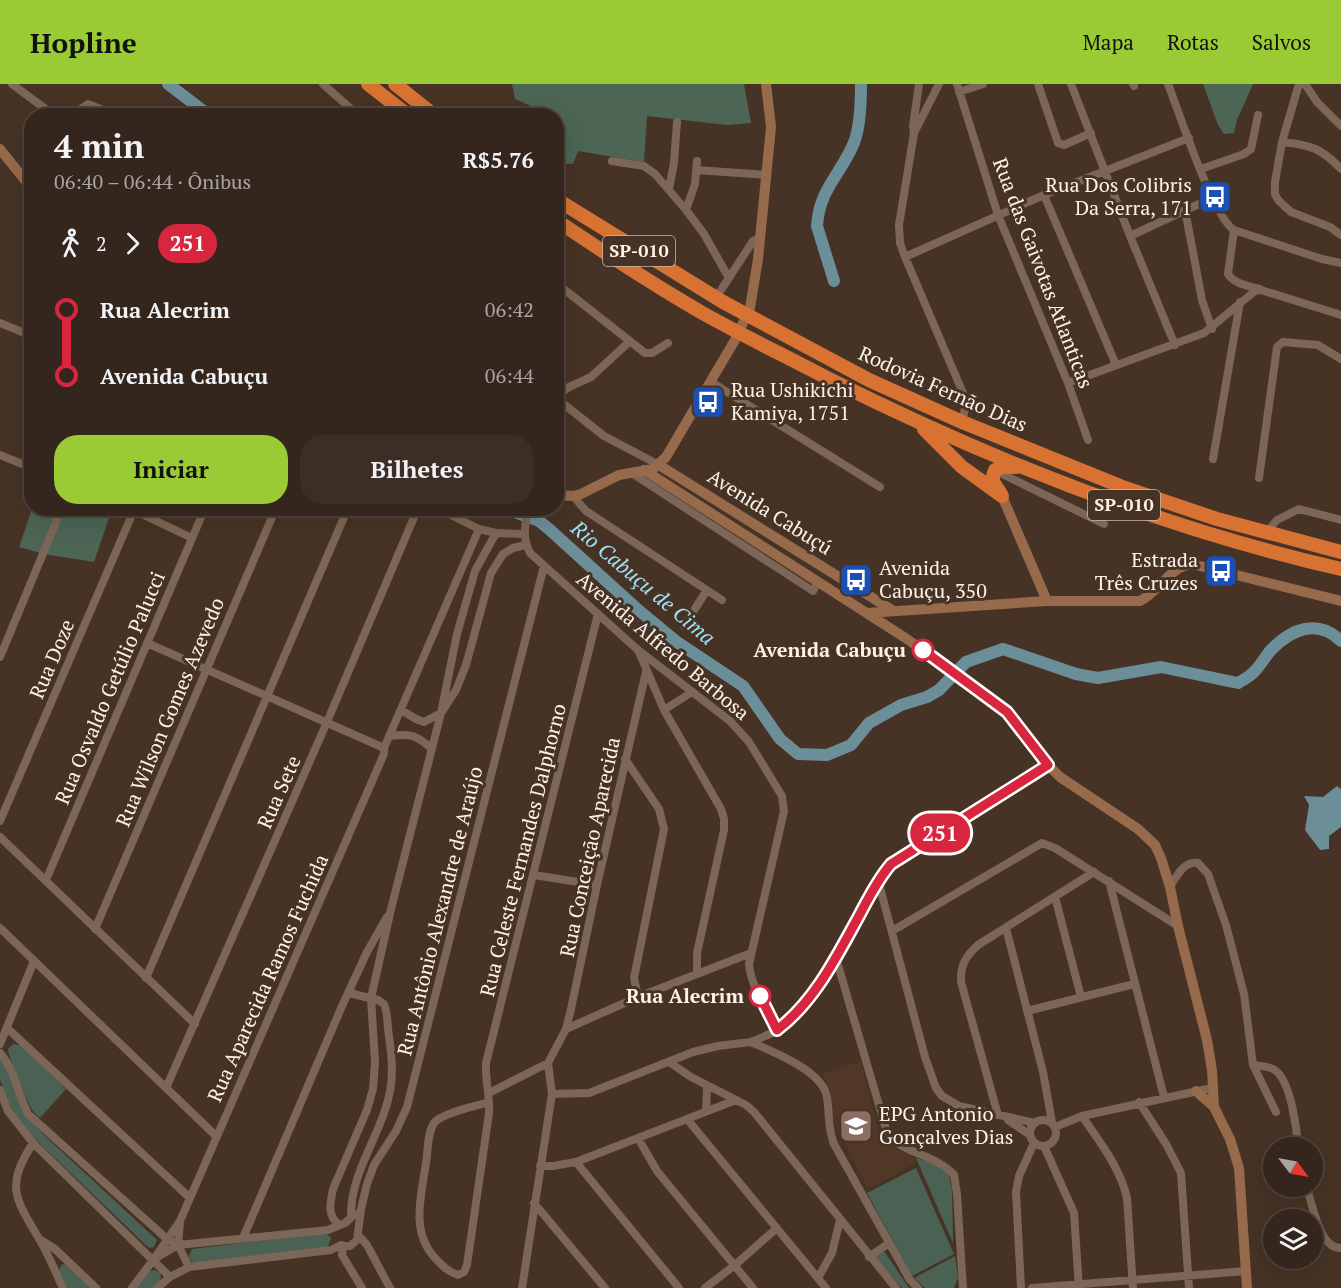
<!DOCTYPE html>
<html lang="pt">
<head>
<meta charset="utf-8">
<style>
	:root { --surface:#34261c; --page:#3c2e25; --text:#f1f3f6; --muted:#a9a5a3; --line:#4e433b; --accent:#9acb34 }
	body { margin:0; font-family:"PT Serif",serif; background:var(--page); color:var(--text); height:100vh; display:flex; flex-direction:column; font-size:22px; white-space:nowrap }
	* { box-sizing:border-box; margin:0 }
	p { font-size:20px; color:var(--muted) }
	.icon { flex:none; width:33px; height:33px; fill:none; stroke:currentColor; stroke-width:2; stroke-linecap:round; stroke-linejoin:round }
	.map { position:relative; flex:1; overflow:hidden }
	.sheet { position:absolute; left:24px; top:24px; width:540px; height:408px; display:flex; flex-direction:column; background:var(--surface); border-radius:24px; box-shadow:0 6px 24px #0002,0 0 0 2px var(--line) }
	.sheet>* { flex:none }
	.badge { padding:0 12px; border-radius:20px; font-size:21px; line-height:39px }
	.needle { width:39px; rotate:122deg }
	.controls { position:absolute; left:1263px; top:1053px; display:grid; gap:12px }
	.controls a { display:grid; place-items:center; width:60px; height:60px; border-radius:50%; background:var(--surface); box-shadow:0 6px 24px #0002,0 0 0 2px var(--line); font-size:30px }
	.map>.badge { position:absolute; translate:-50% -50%; box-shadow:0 0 0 3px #fff }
	.legs { display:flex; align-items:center; gap:9px; height:66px; padding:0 30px; font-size:20px }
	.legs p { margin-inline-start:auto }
	.head { display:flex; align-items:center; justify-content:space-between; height:102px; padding:0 30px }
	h1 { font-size:33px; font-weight:800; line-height:45px }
	.button { display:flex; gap:12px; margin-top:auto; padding:12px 30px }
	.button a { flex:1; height:69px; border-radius:24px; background:var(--accent); color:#111; font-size:24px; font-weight:800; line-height:69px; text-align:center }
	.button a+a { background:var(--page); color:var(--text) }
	ul { padding:0 30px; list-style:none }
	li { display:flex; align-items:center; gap:21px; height:66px; font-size:22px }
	li i { display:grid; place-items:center; width:9px; height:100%; margin:0 8px; background:currentColor }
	li i::after { content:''; width:15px; height:15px; margin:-8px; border:4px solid; border-radius:50%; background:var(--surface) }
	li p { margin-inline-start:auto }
	li:first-child i { background:linear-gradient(#0000 50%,currentColor 0) }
	li:last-child i { background:linear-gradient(currentColor 50%,#0000 0) }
	header { display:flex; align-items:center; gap:36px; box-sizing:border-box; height:84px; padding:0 30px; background:var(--accent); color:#111 }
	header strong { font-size:28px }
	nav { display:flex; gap:33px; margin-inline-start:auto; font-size:21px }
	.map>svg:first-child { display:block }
	.built { fill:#513826 }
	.green { fill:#4b6153 }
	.forest { fill:#4c6555 }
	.water { fill:#6c8e98 }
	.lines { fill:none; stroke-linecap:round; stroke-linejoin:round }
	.river { stroke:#6c8e98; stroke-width:12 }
	.street { stroke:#7c6657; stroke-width:8 }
	.secondary { stroke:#976a4c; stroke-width:10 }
	.highway { stroke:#d77233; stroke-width:14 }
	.line-1-casing { stroke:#fff; stroke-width:14 }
	.line-1 { stroke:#d7263d; stroke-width:9 }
	.stop-1-dot { fill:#fff; stroke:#d7263d; stroke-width:3 }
	.labels { text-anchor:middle; stroke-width:6; stroke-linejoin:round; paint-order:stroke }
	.shield { fill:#463325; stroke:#c8b9ae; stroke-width:1.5 }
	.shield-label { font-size:18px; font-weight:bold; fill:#fff2e9 }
	.poi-label { font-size:20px; fill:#fff2e9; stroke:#463325; text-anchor:start }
	.street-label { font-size:20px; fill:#fff2e9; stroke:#463325 }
	.stop-label { font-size:20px; font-weight:bold; fill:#fff2e9; stroke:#463325; text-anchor:end }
	.water-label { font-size:21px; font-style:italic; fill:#9fe0f4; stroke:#463325 }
</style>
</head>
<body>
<header>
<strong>Hopline</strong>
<nav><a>Mapa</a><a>Rotas</a><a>Salvos</a></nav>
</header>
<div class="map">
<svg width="1341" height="1204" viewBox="0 0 1341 1204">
	<rect width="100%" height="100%" fill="#463325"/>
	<!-- built -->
	<path class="built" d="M861,978l15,61 7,15 9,10 20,7 4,8 -48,26 -37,-74v-23l-9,-19z"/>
	<!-- green -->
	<path class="green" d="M13,960l10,2 43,43 -26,29c-2,-2 -5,-4 -7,-7 -4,-5 -26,-57 -25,-62z
		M0,975l7,9 20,48 16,18 114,106 -3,7 -5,1 -112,-107 -18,-19 -7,-12 -12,-30z
		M916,1074l20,6 13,11 3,16 1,52z
		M916,1084l38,86 -42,22 -45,-83z
		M326,1149l5,5 -3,9 -133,16 -4,-2 -2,-5 3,-7z
		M884,1167l25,37h-7l-27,-31z
		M955,1172l3,22 -4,10h-29l-11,-10z
		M62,1180l5,1 24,23h-24l-8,-17z
		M154,1186c11,3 7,11 1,18h-18l12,-17z"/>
	<!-- forest -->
	<path class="forest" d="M512,0h232l7,39 -24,2 -80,-9 -3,46 -66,-11 -5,13 -16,-1 -1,-47 -12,-1v-3l-29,-13z
		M1203,0h50l-16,36 -3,13 -10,1 -6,-9z
		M32,425h80l-18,53 -50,-8 -25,-7z"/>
	<!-- water -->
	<path class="water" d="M1337,702l4,3v38l-12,9v13l-9,1 -15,-20 4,-25 -5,-9 19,1z"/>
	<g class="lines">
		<!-- river -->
		<path class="river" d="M168,0l42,32
			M834,197l-17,-55c2,-36 23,-51 36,-81 7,-15 8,-44 8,-61
			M504,424l35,13 10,8 87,79 41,34 66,44 37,53 18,15 29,1 24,-10 18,-22 32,-18 26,-8 12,-7 27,-28 37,-13 73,25 22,4 63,-11 77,16c5,-3 11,-6 16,-11 6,-6 11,-15 17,-22 20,-21 47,-32 70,-9"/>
		<!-- street -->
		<path class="street" d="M12,0l43,32
			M323,0l36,32
			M939,0l-25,49 -15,92 1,18 5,14 58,136 3,12 -4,17
			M957,0l41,131 70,168 20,57
			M1038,0l20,59 6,2 27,-12
			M1071,0l59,152 45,109
			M1133,0l1,2
			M1168,0c11,28 45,133 66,146l88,29 19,4
			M1299,0l-17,58 -7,40v12l3,6 13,12 39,15 11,8
			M1305,0l12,18 24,24
			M959,8l24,-8
			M71,32l17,-12 30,12
			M914,49l-1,-7 6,-42
			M1282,58c29,3 39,6 59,27
			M612,77l32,5 11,8 31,36 18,24 25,44
			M1201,85l43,-15 7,-5 7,-34
			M696,86l70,5
			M669,105l5,-26 3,-41
			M1044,111l72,170
			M686,126l9,-26 2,-23
			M1185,126l17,90 10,29
			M1234,146l-6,44c6,10 21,12 32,15
			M1130,152l82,-38
			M905,173l139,-62 145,-57
			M556,199l89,70h7l16,-10
			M714,213l7,-7 32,-49 7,-3
			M0,239l32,13
			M711,298l169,105
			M1068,299l136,-50 51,-42 6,-1 80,25
			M556,313l13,-10 22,-10 38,-35
			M556,314l48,38 55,29
			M0,371l32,13
			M1213,375l27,-157
			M996,387l108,53
			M630,388l183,119 5,-9
			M1259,394l18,-131 6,-5 35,3 23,14
			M573,412l13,15 136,89
			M437,424l42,21 17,4 28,1
			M528,424c-3,16 -6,30 2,45l108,97 92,71 19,21 33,54 2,15 -35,153c2,23 18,46 28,67
			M131,425l61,29
			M1267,448l10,-12 22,-11 42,11
			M684,542l23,-36
			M147,559l237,105
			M639,568l25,58 57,99 3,10v11l-27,123v21
			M0,573l62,-149
			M401,626l15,9 8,3 17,-9 15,-23 10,-25 25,-92 12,-19 10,-6 12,-3
			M664,626l28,-18
			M390,652c19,-3 27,-1 42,13
			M625,675l34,50 5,20 -30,149 4,19
			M0,737l134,-311
			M0,753l195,187
			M534,791l63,10
			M46,796l159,-372
			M878,796l47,177 11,31 6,8 17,10 76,17
			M1109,797l55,216
			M1170,803c7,-12 14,-26 28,-24l10,11 18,51 18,69 9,71c7,1 18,1 23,6 15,12 21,58 22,77
			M1055,813l26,100
			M0,844l216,208
			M1006,844l37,144 9,50
			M95,845l181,-421
			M892,847l150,-88 13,5 123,78
			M836,874l52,178c19,18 48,19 66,39l3,19 6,94
			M146,894l202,-470
			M349,909l29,7 6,4c4,9 3,21 5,32 3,21 5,42 -1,64 -10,40 -38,74 -37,117
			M1027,927l107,-27
			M7,944l183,170
			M566,945l72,-32 113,-44
			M751,958c22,10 73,29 76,56 3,17 0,28 7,46l76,136 8,8
			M0,960l34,-83
			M0,969c15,17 18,41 28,61l139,125 11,6 11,22
			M669,978l22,15 55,28 8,7 142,176
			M1253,981l23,47
			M166,1004l161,-366 91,-214
			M0,1006l8,21 25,32 137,134
			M489,1009l59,-30
			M552,1010l37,-1 104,-41 25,-6 33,-4 26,-11 25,-22 13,-19 21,-32 42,-78 13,-16 157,-99
			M489,1018c-12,4 -48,11 -55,21 -7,11 -6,28 -8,40 -5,34 -16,69 10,96 7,7 12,13 22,16l6,-3 3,-7 22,-152c1,-17 -4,-33 -3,-50l112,-449
			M1139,1018l27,42 15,29 8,115
			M706,1027l1,-24
			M998,1031l-37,-133c-1,-17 5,-26 17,-37l116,-73
			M1082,1032c17,25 38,51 45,82l6,90
			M687,1035l139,169
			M1030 1049a13 13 0 1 1 26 0a13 13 0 1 1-26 0Z
			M1008,1036l22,15
			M1055,1043l27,-11 130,-28
			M638,1054l19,33 96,117
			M33,1059c-27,42 -19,54 5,94 10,16 17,34 25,51
			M1044,1062l30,67 5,75
			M576,1078l103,126
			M540,1082h13l23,-4 160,-62
			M1306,1102c7,18 13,63 35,62
			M534,1119l71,85
			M339,1141c-12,-10 -9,-21 -6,-36l34,-79 6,-21 2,-27 -4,-64 20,-89 50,-196 16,-79 18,-63 21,-38
			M358,1151l9,10 23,43
			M243,1154l99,-232 25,-54 20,-35
			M39,1155l16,10 41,39
			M178,1161l2,-23
			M343,1162h7l7,-6 4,-31 6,-25 7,-19 22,-34 11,-24 137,-541
			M343,1162l-1,9 20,33
			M869,1173l20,-14
			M154,1175l26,-38 204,-467v-6l95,-219
			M818,1194l14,-25 8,-33
			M132,1204l22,-29 24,-14 150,-15 17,-7 10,-9
			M157,1204l13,-11 19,-10 142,-17 10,-5
			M522,1204l30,-194 -4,-31 18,-34 5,-20 26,-124 49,-213
			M705,1204l30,-23 42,-37
			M1021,1204l-5,-96 3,-16 15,-33
			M1032,1204l214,-17"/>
		<!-- secondary -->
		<path class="secondary" d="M0,65l32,40
			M659,381l233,145
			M644,386l263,169 91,65 17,17 33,44 12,12 78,52 17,16 6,13 9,29 8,39 29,114 5,30 2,37 16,32 9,29 8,120
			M556,411l17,1 8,-2 38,-19 34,-6 13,-12 69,-117 15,-32 8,-49 13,-132 -5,-43
			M1002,412l45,105
			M867,529l180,-12h93c20,-10 29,-34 52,-37l149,37
			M1196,1007l18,16"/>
		<!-- highway -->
		<path class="highway" d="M368,0l41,32
			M395,0l40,32
			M556,115l167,103 146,78 93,42 163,66 92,31 124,33
			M556,136c49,33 99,66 150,95 40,22 81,42 121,63 163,82 335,150 514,191
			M924,345l38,38 40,29
			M1001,410l-9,-14 3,-10 8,-3h14"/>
	</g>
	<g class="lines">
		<defs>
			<path id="line-1" d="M760,912l17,34c38,-29 60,-74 83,-116 9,-17 18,-35 31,-50l157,-99 -41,-53 -84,-62"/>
		</defs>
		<!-- line-1 casing -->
		<use href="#line-1" class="line-1-casing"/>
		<!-- line-1 -->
		<use href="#line-1" class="line-1"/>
	</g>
	<!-- icons -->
	<defs>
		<symbol id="bus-square" viewBox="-11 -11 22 22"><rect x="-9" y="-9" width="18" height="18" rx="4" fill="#1a4fb4" stroke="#463325"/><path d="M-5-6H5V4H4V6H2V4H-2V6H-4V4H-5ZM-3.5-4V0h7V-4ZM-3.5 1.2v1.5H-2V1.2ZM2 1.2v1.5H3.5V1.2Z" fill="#fff"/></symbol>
		<symbol id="school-square" viewBox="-11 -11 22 22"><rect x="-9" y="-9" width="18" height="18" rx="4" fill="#8d6e63" stroke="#463325"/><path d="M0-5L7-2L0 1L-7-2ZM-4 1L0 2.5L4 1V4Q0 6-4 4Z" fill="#fff"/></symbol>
	</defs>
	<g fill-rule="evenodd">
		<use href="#bus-square" x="1196" y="94" width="38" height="38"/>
		<use href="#bus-square" x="689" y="299" width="38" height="38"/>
		<use href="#bus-square" x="1202" y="468" width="38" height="38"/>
		<use href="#bus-square" x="837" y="477" width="38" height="38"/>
		<use href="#school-square" x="837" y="1023" width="38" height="38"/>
	</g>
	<!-- markers -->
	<g class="stop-1-dot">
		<circle cx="923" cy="566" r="10"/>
		<circle cx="760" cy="912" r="10"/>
	</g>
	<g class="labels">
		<!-- shield labels -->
		<g class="shield">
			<rect x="603" y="152" width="72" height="30" rx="4.5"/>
			<rect x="1088" y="406" width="72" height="30" rx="4.5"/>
		</g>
		<g class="shield-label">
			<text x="639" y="173">SP-010</text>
			<text x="1124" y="427">SP-010</text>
		</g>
		<!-- poi labels -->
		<g class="poi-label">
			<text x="1192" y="108" text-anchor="end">Rua Dos Colibris<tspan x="1192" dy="23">Da Serra, 171</tspan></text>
			<text x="731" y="313">Rua Ushikichi<tspan x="731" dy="23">Kamiya, 1751</tspan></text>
			<text x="1198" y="483" text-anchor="end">Estrada<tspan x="1198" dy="23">Três Cruzes</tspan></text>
			<text x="879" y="491">Avenida<tspan x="879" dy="23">Cabuçu, 350</tspan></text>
			<text x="879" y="1037">EPG Antonio<tspan x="879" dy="23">Gonçalves Dias</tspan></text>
		</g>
		<!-- street labels -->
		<g class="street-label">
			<text transform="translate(1043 189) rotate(69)" y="7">Rua das Gaivotas Atlanticas</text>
			<text transform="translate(943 305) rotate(24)" y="7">Rodovia Fernão Dias</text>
			<text transform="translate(770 428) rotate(32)" y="7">Avenida Cabuçú</text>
			<text transform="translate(663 562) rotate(40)" y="7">Avenida Alfredo Barbosa</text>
			<text transform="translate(52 575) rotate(-67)" y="7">Rua Doze</text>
			<text transform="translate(110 604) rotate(-67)" y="7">Rua Osvaldo Getúlio Palucci</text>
			<text transform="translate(170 628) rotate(-67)" y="7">Rua Wilson Gomes Azevedo</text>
			<text transform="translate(279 708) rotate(-66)" y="7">Rua Sete</text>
			<text transform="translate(590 763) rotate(-78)" y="7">Rua Conceição Aparecida</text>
			<text transform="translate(523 766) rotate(-76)" y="7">Rua Celeste Fernandes Dalphorno</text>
			<text transform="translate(440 827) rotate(-76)" y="7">Rua Antônio Alexandre de Araújo</text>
			<text transform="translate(268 894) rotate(-66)" y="7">Rua Aparecida Ramos Fuchida</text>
		</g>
		<!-- stop labels -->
		<g class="stop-label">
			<text x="906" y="573">Avenida Cabuçu</text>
			<text x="744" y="919">Rua Alecrim</text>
		</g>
		<!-- water labels -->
		<g class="water-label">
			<text transform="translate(643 499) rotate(40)" y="7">Rio Cabuçu de Cima</text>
		</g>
	</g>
</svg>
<div class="controls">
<a><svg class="needle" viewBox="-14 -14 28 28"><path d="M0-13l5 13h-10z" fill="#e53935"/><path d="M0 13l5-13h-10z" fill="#a9a5a3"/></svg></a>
<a><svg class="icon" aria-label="layers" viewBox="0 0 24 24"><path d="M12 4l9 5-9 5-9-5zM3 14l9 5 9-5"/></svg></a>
</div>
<b class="badge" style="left:940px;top:749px;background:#d7263d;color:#fff">251</b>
<section class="sheet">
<div class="head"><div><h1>4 min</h1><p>06:40 – 06:44 · Ônibus</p></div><b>R$5.76</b></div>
<div class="legs"><svg class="icon" aria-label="walk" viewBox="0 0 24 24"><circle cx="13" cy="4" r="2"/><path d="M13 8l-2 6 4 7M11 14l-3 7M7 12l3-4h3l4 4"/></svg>2<svg class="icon" aria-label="forward" viewBox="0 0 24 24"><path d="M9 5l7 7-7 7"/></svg><b class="badge" style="background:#d7263d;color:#fff">251</b></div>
<ul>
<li><i style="color:#d7263d"></i><b>Rua Alecrim</b><p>06:42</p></li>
<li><i style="color:#d7263d"></i><b>Avenida Cabuçu</b><p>06:44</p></li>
</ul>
<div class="button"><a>Iniciar</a><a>Bilhetes</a></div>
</section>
</div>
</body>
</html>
